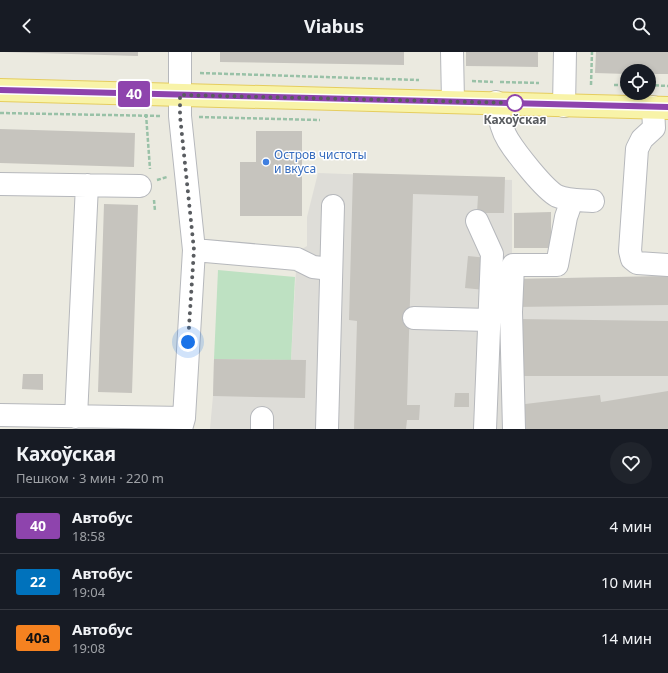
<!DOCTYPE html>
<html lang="ru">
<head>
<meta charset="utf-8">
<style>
	:root { --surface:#171b24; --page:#20242c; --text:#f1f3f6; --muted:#9ea1a6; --line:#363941 }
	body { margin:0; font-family:"Noto Sans",sans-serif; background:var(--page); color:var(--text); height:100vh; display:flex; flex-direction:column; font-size:15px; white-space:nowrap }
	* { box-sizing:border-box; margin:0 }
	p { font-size:13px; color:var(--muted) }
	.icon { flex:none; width:22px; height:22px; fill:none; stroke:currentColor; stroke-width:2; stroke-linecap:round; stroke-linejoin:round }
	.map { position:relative; height:377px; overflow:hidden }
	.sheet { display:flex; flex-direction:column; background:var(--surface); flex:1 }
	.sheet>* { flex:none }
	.badge { padding:0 8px; border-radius:3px; font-size:14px; line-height:26px }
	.fabs { position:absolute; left:620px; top:12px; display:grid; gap:8px }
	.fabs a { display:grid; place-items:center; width:36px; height:36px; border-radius:50%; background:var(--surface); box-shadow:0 2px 6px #0003; font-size:20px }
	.you { position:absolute; width:20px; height:20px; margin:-10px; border:3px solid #fff; border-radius:50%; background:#1a73e8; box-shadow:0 0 0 6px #1a73e833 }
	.map>.badge { position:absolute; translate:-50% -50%; box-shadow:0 0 0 2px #fff }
	.round { display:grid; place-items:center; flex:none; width:42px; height:42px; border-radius:21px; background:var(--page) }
	.summary { display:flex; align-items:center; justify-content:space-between; height:68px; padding:0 16px }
	h1 { font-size:19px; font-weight:700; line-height:30px }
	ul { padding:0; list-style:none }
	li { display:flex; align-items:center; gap:12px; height:56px; padding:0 16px; border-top:1px solid var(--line) }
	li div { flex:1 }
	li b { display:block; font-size:15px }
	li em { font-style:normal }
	li .badge { min-width:44px; font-weight:700; text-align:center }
	header { display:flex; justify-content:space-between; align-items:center; height:52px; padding:0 16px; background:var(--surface); font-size:18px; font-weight:700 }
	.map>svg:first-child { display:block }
	.industrial { fill:#deddd8 }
	.green { fill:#bee1c2 }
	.building { fill:#c6c4be }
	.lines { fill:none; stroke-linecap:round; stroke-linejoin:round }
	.minor-casing { stroke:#b6b8bc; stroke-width:24 }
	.major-casing { stroke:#e5cd5f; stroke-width:24 }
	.path { stroke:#99c1a7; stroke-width:2.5; stroke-dasharray:4 2; stroke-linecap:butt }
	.minor { stroke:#fff; stroke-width:22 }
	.major { stroke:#f8f3a8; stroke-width:22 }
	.line-casing { stroke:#fff; stroke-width:9 }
	.line { stroke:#8e44ad; stroke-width:6 }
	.walk { stroke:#595c60; stroke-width:4; stroke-dasharray:0 7.2 }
	.stop-dot { fill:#fff; stroke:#8e44ad; stroke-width:2 }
	.shop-dot { fill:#3f7fe0; stroke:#fff; stroke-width:1.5 }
	.labels { text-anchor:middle; stroke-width:3; stroke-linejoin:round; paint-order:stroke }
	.stop-label { font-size:12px; font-weight:bold; fill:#595c60; stroke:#fff }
	.shop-label { font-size:12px; fill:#366cbe; stroke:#fff; text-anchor:start }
</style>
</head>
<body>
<header><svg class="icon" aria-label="back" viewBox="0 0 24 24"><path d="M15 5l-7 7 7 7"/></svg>Viabus<svg class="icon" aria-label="search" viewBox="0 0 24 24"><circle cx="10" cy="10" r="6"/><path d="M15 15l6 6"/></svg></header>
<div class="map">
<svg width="668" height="377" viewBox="0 0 668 377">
	<rect width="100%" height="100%" fill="#ebeae0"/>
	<!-- industrial -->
	<path class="industrial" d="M318,121l194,7v99l156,-3v153h-458l3,-33 1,-37 77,1 6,-108 10,-6v-29z"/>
	<!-- green -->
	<path class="green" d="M218,218l77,7 -4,83 -77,-1z"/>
	<!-- building -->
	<path class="building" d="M4,0h134v4z
		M220,0h184v13l-184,-3z
		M466,0h72v15l-72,-1z
		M596,0h72v22h-19v-3h-22v3l-32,-1z
		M0,77l135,4 -1,34 -134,-4z
		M256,79h46v85h-62v-54h16z
		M353,121l152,4 -1,36h-27l1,-17 -65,-2 -6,211h13l-1,15h-12l-1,9h-52l3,-108 -8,-1z
		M104,152l34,1 -6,188 -34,-1z
		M551,160v36h-37v-35z
		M468,204l20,2 -3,32 -20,-2z
		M668,224v29l-154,2v-28z
		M518,267l150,2v55h-149z
		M214,307l92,1 -1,38 -92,-2z
		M23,322h20v16l-21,-1z
		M668,339v38h-148l-3,-24 83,-10 1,7z
		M455,341h14v14h-15z"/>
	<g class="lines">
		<defs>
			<path id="minor" d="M180,0v64l14,134 -10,168 -3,11
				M452,0l1,49
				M496,50c3,13 5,27 12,38 8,13 36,49 49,56 11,5 24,4 36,5
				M564,54l1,-54
				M653,55l1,21 -12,11 -5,10 -7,102 2,8 5,4 31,2
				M0,132l140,2
				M477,169l15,33 -7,175
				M194,198l103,9 16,8 18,2
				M414,266l75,2
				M0,363l184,3
				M76,365l11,-232
				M262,366v11
				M327,377l6,-223
				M514,377l-3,-117 2,-47h44l9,-48 6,-17"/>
			<path id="major" d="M0,38l668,18"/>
		</defs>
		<!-- minor casing -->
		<use href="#minor" class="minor-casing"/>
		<!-- major casing -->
		<use href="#major" class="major-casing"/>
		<!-- path -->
		<path class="path" d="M200,21l219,7
			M472,29l21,1
			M500,30l39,1
			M591,33l1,-33
			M614,33h13
			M649,33l19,1
			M0,61l162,3
			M146,62l4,55
			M199,65l121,3
			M157,128l10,-3
			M154,148l1,11"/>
		<!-- minor -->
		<use href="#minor" class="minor"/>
		<!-- major -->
		<use href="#major" class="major"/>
	</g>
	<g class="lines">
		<defs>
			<path id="line" d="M0,38l668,17"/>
		</defs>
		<!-- line casing -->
		<use href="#line" class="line-casing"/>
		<!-- line -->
		<use href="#line" class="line"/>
		<!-- walk -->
		<path class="walk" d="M188,290l6,-92 -14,-134v-21l335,8"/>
	</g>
	<!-- markers -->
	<circle class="stop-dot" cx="515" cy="51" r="8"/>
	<circle class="shop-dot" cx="266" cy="110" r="4"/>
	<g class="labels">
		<!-- stop labels -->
		<g class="stop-label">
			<text x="515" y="72">Кахоўская</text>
		</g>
		<!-- shop labels -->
		<g class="shop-label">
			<text x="274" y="107">Остров чистоты<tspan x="274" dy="14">и вкуса</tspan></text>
		</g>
	</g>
</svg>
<div class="fabs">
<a><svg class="icon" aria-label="locate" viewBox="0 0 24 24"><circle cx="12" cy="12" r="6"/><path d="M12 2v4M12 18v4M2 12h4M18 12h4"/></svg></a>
</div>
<div class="you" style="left:188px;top:290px"></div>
<b class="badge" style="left:134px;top:42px;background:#8e44ad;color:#fff">40</b>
</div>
<section class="sheet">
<div class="summary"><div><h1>Кахоўская</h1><p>Пешком · 3 мин · 220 m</p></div><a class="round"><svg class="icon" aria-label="heart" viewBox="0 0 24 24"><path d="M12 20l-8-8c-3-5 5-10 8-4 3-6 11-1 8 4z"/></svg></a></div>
<ul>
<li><span class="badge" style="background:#8e44ad;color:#fff">40</span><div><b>Автобус</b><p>18:58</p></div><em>4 мин</em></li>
<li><span class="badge" style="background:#0072bc;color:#fff">22</span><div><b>Автобус</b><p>19:04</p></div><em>10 мин</em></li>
<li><span class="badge" style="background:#f58220;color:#111">40а</span><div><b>Автобус</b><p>19:08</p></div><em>14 мин</em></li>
</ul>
</section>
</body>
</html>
